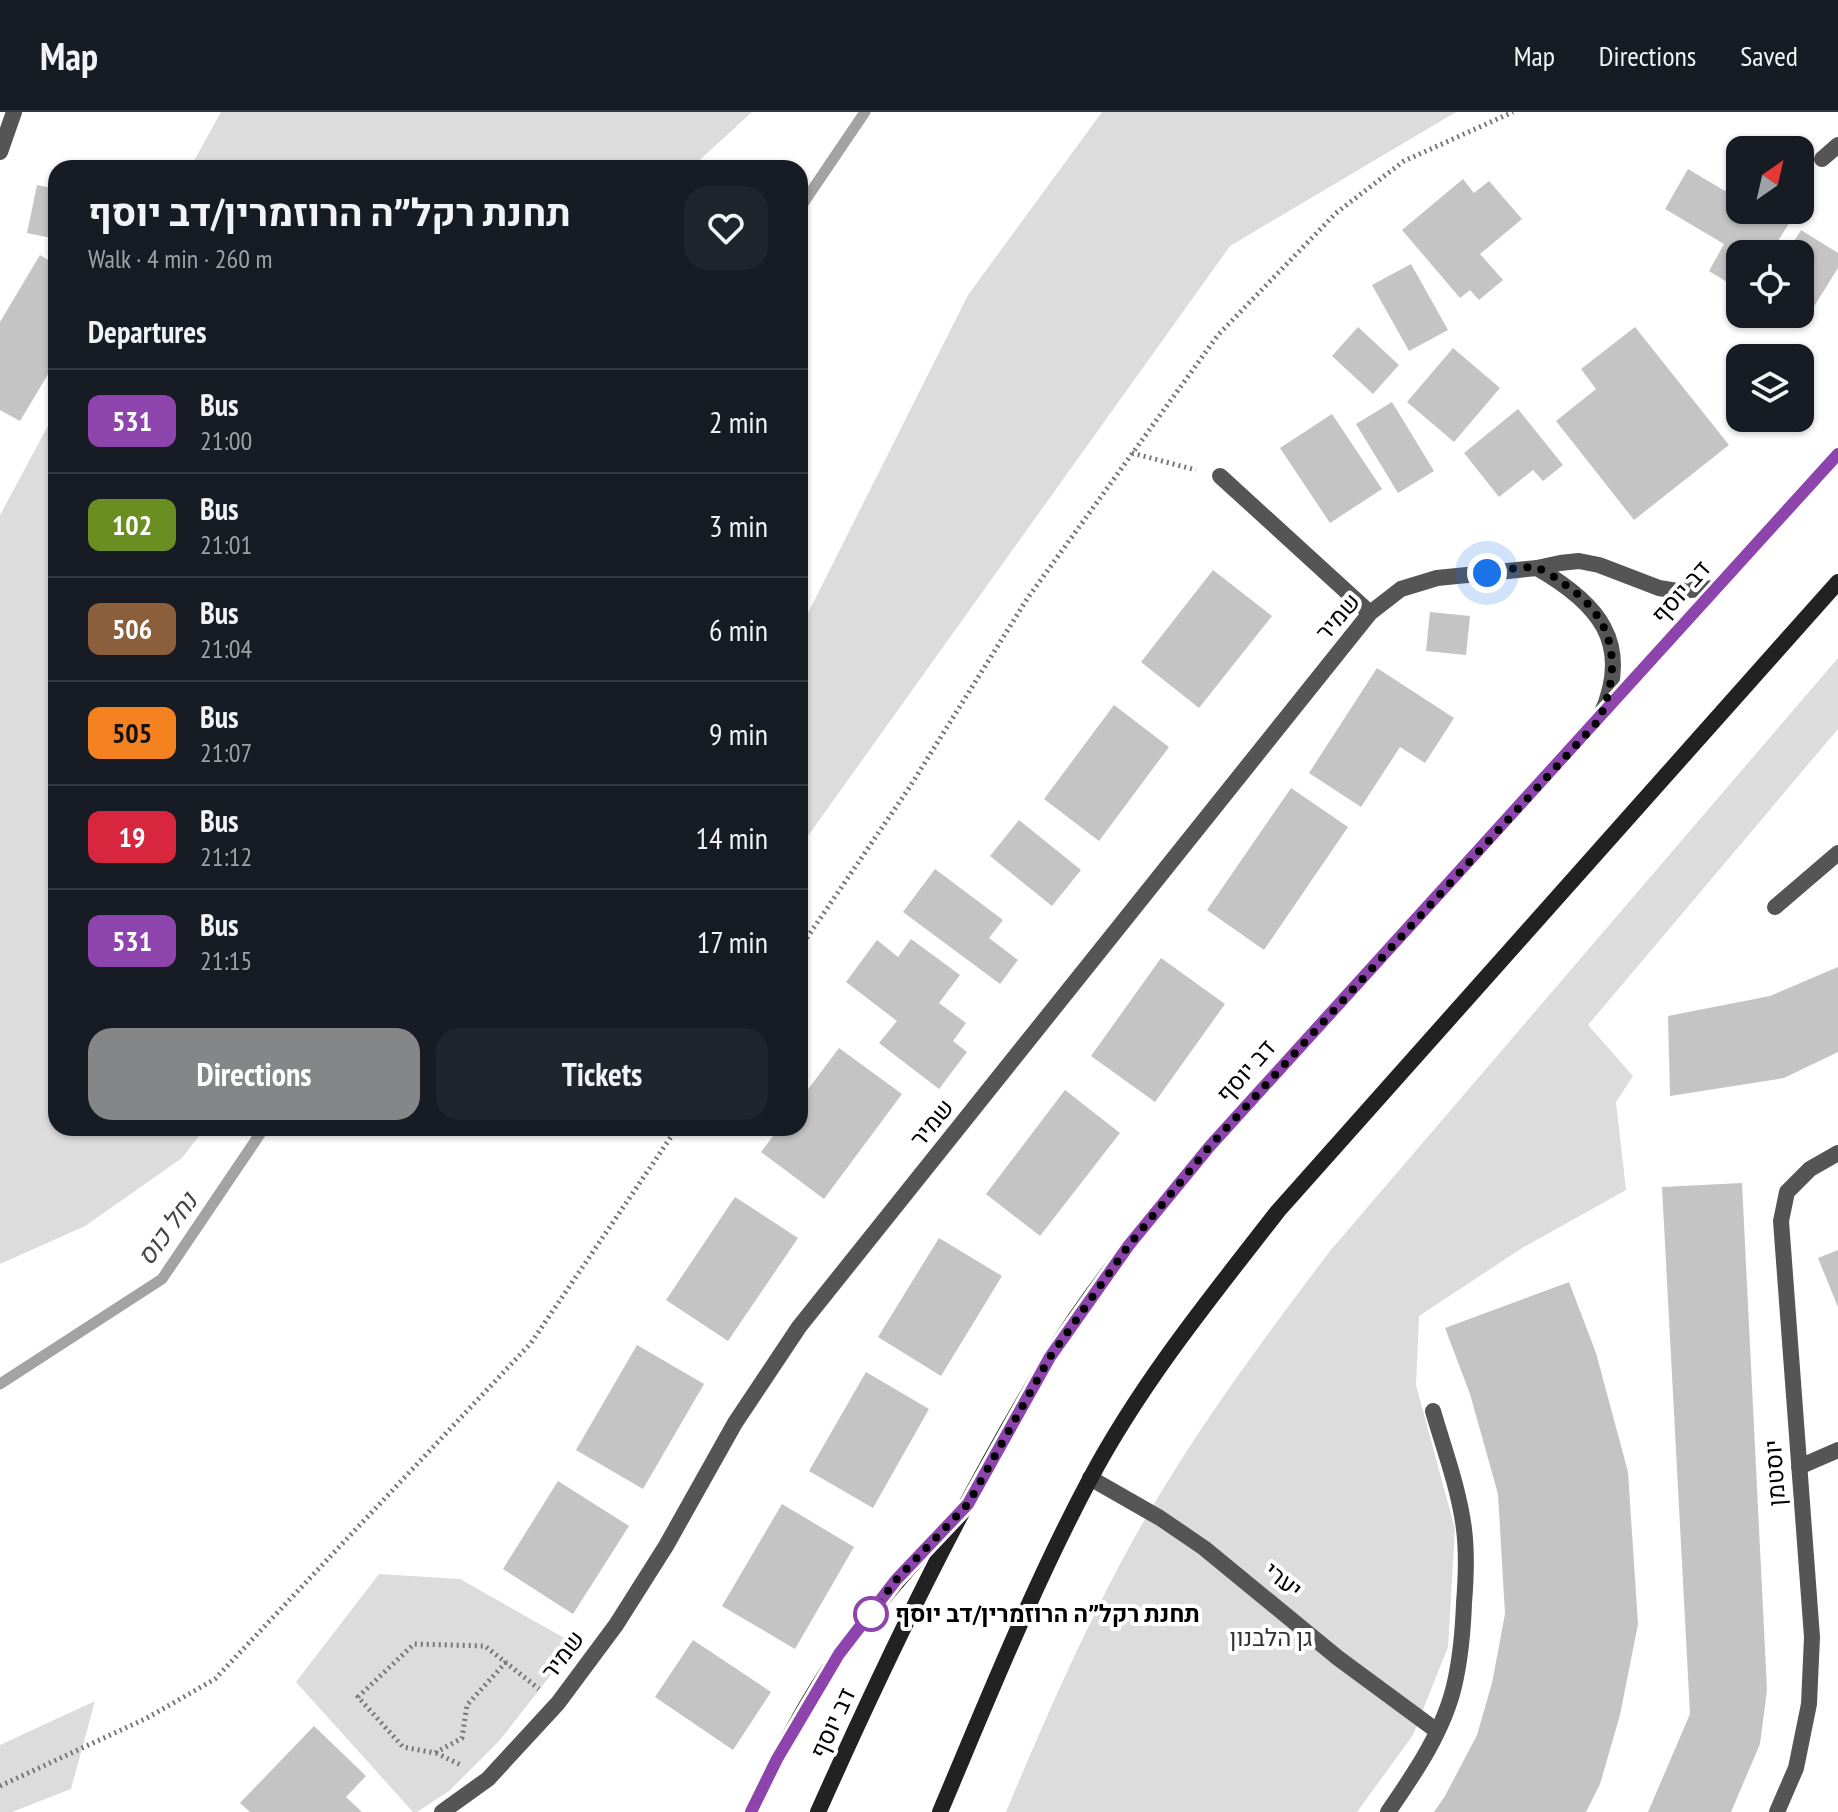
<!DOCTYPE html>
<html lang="en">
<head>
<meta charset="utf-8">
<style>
	:root { --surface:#171b24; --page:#20242c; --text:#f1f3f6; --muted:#9ea1a6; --line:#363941; --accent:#858687 }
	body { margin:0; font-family:"PT Sans Narrow",Heebo,sans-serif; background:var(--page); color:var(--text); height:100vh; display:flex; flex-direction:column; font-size:30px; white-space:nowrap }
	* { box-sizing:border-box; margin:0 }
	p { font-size:26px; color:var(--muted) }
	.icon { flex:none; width:44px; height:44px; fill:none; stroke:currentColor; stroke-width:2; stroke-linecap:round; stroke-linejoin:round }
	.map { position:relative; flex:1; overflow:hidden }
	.details { position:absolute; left:48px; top:48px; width:760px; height:976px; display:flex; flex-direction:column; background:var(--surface); border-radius:24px; box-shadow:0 2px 6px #0004 }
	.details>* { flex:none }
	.badge { padding:0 16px; border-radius:12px; font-size:28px; line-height:52px }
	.needle { width:52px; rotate:34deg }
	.fabs { position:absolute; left:1726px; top:24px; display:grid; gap:16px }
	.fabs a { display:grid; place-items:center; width:88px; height:88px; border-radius:16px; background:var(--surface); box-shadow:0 2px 6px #0004; font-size:40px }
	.you { position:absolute; width:40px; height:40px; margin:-20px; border:6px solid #fff; border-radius:50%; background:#1a73e8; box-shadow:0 0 0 12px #1a73e833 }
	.map>.badge { position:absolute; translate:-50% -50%; box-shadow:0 0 0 4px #fff }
	h2 { padding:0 40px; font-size:30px; line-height:72px }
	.round { display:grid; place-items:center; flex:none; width:84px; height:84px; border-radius:24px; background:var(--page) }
	.overview { display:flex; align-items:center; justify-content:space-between; height:136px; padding:0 40px }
	h1 { font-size:38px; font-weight:700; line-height:60px }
	.action { display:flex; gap:16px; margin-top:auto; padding:16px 40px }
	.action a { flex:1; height:92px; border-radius:24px; background:var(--accent); color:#fff; font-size:32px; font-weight:700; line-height:92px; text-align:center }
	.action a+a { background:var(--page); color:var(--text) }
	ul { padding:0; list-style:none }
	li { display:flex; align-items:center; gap:24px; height:104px; padding:0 40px; border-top:2px solid var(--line) }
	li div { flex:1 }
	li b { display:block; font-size:30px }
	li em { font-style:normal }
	li .badge { min-width:88px; font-weight:700; text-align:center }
	header { display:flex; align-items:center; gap:48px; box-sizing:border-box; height:112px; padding:0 40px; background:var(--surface); border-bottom:2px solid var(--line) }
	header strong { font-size:38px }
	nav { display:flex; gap:44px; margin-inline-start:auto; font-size:28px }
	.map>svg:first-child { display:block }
	.green { fill:#dcdcdc }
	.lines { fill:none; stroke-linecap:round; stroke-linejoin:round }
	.stream { stroke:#a3a3a3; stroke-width:11 }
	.building { fill:#c4c4c4 }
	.path { stroke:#777; stroke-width:5; stroke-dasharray:2 4; stroke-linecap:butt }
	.service { stroke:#555; stroke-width:16 }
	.minor { stroke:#555; stroke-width:16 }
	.secondary { stroke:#222; stroke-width:16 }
	.line-casing { stroke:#fff; stroke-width:18 }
	.line { stroke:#8e44ad; stroke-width:12 }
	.walk { stroke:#000; stroke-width:8; stroke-dasharray:0 14.4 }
	.stop-dot { fill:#fff; stroke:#8e44ad; stroke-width:4 }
	.labels { text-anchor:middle; stroke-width:8; stroke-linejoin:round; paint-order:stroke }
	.street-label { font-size:24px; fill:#000; stroke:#fff }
	.stop-label { font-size:24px; font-weight:bold; fill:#000; stroke:#fff; text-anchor:start }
	.park-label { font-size:24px; fill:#333; stroke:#fff }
	.water-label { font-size:26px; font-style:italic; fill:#444; stroke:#fff }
</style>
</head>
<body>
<header>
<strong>Map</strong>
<nav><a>Map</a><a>Directions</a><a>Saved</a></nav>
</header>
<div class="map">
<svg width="1838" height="1700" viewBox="0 0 1838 1700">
	<rect width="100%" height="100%" fill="#fff"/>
	<!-- green -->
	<path class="green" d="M221,0h531l-61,56h-501z
		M1102,0h354l-226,134 -430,601v-218l168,-334z
		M56,299v717h149l-23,30 -97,68 -85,38v-749z
		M1838,546v71l-250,296 45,51 -17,26 10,88 -104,58 -103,68 -3,69 39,144 -7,118 -35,88 -56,77h-351c35,-84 72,-168 114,-248 59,-111 135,-214 210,-313z
		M379,1462l81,5 115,65 -75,96 -51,51 -32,21h-4l-117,-130z
		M95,1589l-24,88 -59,23h-12v-67z"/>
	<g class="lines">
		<!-- stream -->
		<path class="stream" d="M800,96l65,-96
			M0,1272l162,-105 102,-151"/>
	</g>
	<!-- building -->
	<path class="building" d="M91,50l22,5v1h-23z
		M1740,53v45h57l-27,44h-30v36l-31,-19 15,-27 -59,-35 23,-40 37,22z
		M1800,63l13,7 -13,22z
		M1463,67l11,14 15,-12 33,38 -42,35 23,26 -24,20 -9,-10 -10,8 -58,-68z
		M37,73l19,4v50l-29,-6z
		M1801,118l37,23v15l-30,48 -8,-4v-58h-14z
		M40,143l16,10v96l-36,60 -20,-11v-88z
		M1411,152l37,66 -39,21 -37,-66z
		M1358,215l41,38 -26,29 -41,-38z
		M1635,215l94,118 -95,75 -78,-99 40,-32 -15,-20z
		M1453,236l47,40 -46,54 -47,-40z
		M1392,290l42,69 -36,22 -42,-69z
		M1518,297l45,56 -20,16 -10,-11 -34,27 -35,-44z
		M1332,302l50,75 -52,34 -50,-75z
		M1213,458l59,46 -73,92 -58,-46z
		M1430,500l40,4 -4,39 -40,-4z
		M1377,556l77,50 -29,45 -25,-16 -39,60 -52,-34z
		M1114,593l55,42 -70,94 -55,-42z
		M1291,676l57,39 -84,123 -57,-40z
		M1019,708l62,50 -29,36 -62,-50z
		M935,757l68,51 -14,18 29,22 -18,24 -97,-72z
		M911,827l49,36 -21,28 27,20 -13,18 14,11 -28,37 -60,-46 18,-22 -51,-39 31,-42 21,17z
		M1161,846l64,46 -70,98 -64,-46z
		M1838,855v85l-54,26 -114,18 -2,-80 102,-20z
		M839,936l63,46 -78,105 -63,-47 18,-24h21v-28z
		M1065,978l55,43 -80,103 -54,-42z
		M1742,1071l25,507 -7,54 -29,68h-83l42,-98 -28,-527z
		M735,1085l63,41 -70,103 -62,-41z
		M939,1126l63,38 -61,100 -63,-39z
		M1838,1138v57l-20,-49z
		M1569,1170l27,71 32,119 10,152 -18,91 -20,69 -14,28h-152l11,-16 32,-61 15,-52 13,-69 -7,-120 -28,-100 -25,-66z
		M637,1233l67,39 -61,105 -67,-39z
		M866,1260l63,37 -56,99 -64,-37z
		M558,1369l71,45 -56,88 -70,-45z
		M782,1392l72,43 -59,102 -73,-43z
		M693,1528l78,52 -38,58 -78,-53z
		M314,1614l52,50 -20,21 16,15h-112l-10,-9z"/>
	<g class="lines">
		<!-- path -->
		<path class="path" d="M1132,341l64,17
			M800,836l109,-160 118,-189 191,-264 118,-122 68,-52 109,-49
			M506,1550l-39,43 -5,33 -27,15 -32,-6 -45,-50 56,-53 71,2 54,43
			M436,1641l27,13
			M0,1674l147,-68 68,-39 316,-336 146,-215"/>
		<!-- service -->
		<path class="service" d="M1822,47l16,-14
			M1775,795l63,-54"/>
		<!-- minor -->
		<path class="minor" d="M0,40l14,-40
			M1220,364l150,137
			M1537,456c61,35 96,75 64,147
			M1799,1355l39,-17
			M1090,1366l70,40 44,30 134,110 99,73
			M442,1700l46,-33 70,-76 58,-78 50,-79 69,-123 64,-96 571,-714 31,-24 36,-11 100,-10 23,-5 19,-2 20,4 60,23 18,3 39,-3
			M1388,1700c27,-39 57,-83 67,-130 6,-27 8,-52 9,-79 2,-24 3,-50 0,-74 -5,-40 -20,-80 -31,-118
			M1777,1700l19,-44 13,-64 3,-67 -31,-416 6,-29 23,-23 28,-16"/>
		<!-- secondary -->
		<path class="secondary" d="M751,1700c26,-53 56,-113 90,-160 35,-48 74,-92 115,-135
			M818,1700c68,-152 144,-311 231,-453 46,-76 105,-144 161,-213l628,-692
			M940,1700c47,-111 93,-226 150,-333 51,-96 121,-182 188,-268l560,-629"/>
	</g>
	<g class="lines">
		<defs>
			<path id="line" d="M751,1700l26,-53 62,-105 57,-74 72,-76 82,-147 79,-112 81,-99 628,-692"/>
		</defs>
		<!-- line casing -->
		<use href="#line" class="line-casing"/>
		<!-- line -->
		<use href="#line" class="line"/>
		<!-- walk -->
		<path class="walk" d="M871,1502l25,-34 72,-76 82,-147 79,-112 81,-99 389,-426c24,-55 16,-102 -35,-136 -7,-5 -19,-14 -27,-16 -14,-3 -36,3 -50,5"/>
	</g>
	<!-- markers -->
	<circle class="stop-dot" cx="871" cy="1502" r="16"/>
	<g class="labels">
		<!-- street labels -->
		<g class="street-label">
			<text transform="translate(1681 480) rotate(-48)" y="8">דב יוסף</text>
			<text transform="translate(1338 505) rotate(-49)" y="8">שמיר</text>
			<text transform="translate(1246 959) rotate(-48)" y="8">דב יוסף</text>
			<text transform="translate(932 1011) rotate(-51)" y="8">שמיר</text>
			<text transform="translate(1775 1361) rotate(-94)" y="8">יוסטמן</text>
			<text transform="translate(1283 1468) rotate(39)" y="8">יערי</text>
			<text transform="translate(563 1543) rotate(-53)" y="8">שמיר</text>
			<text transform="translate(833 1611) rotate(-65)" y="8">דב יוסף</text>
		</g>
		<!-- stop labels -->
		<g class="stop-label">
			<text x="895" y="1510">תחנת רקל״ה הרוזמרין/דב יוסף</text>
		</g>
		<!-- park labels -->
		<g class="park-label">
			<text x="1271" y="1534">גן הלבנון</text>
		</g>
		<!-- water labels -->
		<g class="water-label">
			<text transform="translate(167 1117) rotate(-54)" y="9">נחל כוס</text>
		</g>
	</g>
</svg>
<div class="fabs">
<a><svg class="needle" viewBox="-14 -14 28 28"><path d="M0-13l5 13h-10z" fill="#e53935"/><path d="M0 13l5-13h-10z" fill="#9ea1a6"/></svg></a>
<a><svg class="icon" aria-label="locate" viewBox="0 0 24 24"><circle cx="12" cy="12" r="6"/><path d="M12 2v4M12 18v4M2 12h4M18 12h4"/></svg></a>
<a><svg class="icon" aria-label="layers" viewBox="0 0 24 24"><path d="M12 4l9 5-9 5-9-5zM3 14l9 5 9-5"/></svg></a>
</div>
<div class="you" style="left:1487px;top:461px"></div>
<section class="details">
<div class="overview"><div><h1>תחנת רקל״ה הרוזמרין/דב יוסף</h1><p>Walk · 4 min · 260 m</p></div><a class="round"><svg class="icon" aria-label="heart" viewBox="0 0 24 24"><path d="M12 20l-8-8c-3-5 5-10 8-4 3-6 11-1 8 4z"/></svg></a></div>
<h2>Departures</h2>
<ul>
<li><span class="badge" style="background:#8e44ad;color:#fff">531</span><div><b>Bus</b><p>21:00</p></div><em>2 min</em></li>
<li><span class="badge" style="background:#6b8e23;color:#fff">102</span><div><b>Bus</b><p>21:01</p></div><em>3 min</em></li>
<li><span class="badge" style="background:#8b5e3c;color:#fff">506</span><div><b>Bus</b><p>21:04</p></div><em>6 min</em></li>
<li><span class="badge" style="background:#f58220;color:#111">505</span><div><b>Bus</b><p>21:07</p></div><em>9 min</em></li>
<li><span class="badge" style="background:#d7263d;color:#fff">19</span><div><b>Bus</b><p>21:12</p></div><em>14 min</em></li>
<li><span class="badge" style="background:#8e44ad;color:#fff">531</span><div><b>Bus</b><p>21:15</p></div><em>17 min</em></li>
</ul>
<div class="action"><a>Directions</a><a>Tickets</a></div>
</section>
</div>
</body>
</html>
